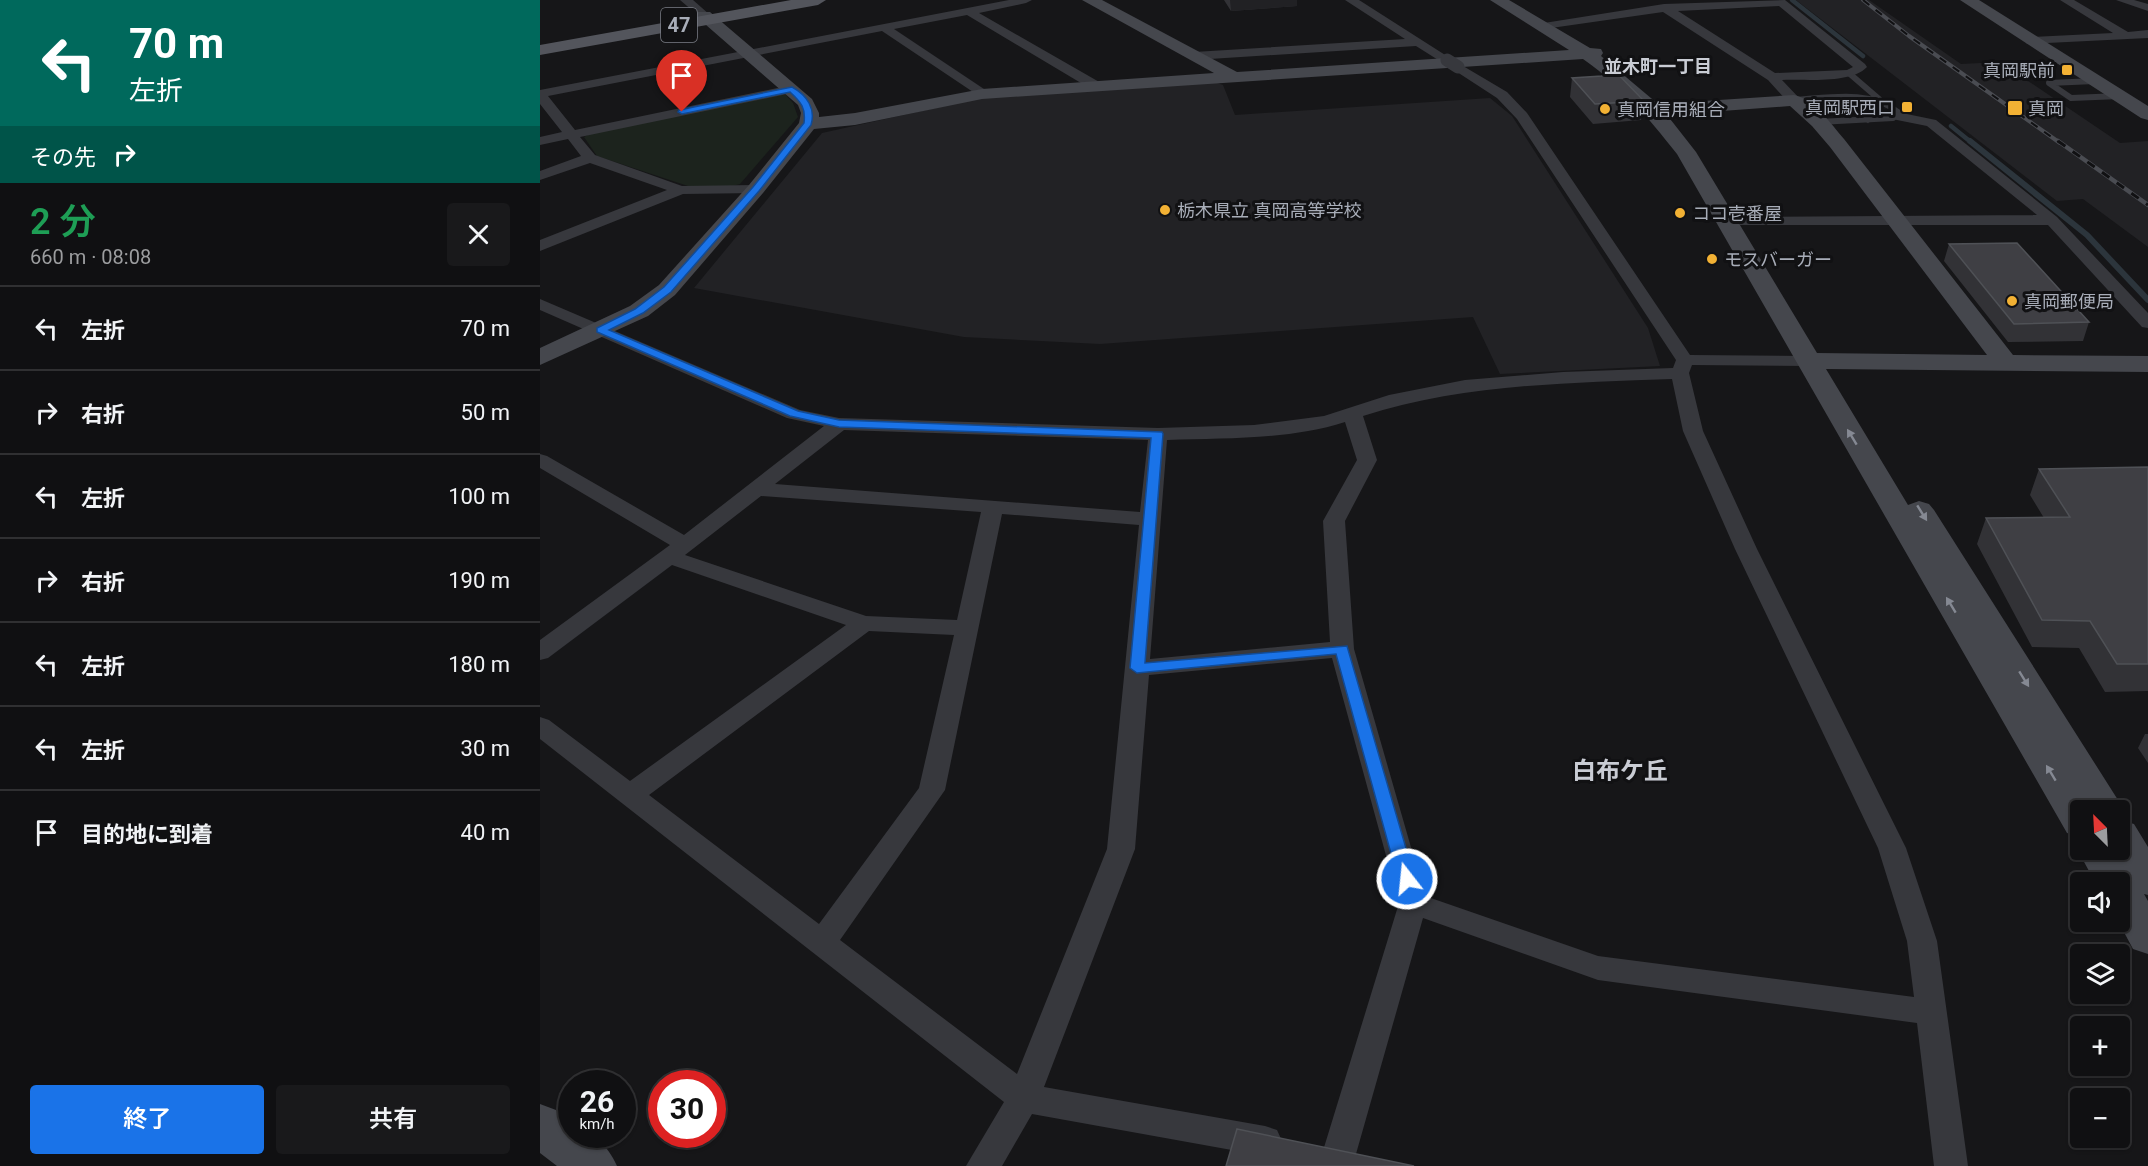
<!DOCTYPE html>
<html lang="ja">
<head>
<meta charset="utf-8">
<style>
  :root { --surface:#101012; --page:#19191b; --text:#f1f3f6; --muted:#9c9d9f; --line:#303032; --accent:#1a73e8 }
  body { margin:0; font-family:Roboto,"Noto Sans JP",sans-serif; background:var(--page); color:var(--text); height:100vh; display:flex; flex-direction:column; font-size:22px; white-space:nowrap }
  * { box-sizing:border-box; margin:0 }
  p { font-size:20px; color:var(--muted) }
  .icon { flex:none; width:33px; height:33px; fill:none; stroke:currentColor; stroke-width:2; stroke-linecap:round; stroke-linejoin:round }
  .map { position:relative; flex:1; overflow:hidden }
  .sheet { display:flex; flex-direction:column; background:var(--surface); width:540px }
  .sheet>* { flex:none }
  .top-card { background:#00695c; color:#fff; overflow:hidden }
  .needle { width:39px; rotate:336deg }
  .fabs { position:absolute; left:1530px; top:800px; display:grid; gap:12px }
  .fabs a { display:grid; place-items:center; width:60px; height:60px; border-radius:6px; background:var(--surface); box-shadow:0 2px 4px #0004,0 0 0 2px var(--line); font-size:30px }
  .speed { position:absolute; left:18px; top:1070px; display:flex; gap:12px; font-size:30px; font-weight:700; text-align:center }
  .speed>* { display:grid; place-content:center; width:78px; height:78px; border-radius:50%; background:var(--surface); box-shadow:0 2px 4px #0004,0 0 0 2px var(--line); line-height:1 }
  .speed small { font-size:15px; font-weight:400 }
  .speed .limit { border:9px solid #d22; background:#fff; color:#111 }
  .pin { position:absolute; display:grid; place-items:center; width:51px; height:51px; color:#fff; margin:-62px -26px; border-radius:50% 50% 50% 0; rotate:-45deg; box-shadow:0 0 6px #0007 }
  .pin .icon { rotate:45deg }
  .me { position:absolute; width:66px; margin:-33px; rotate:344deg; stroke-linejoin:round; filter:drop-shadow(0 0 4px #0008) }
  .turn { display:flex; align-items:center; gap:21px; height:126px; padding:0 30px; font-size:27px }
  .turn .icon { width:78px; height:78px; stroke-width:2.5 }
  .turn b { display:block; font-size:42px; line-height:51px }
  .then { display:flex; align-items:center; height:57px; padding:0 30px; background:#0003; gap:12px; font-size:22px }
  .round { display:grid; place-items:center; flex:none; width:63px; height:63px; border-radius:6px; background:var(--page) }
  .overview { display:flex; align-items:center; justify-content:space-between; height:102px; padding:0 30px }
  h1 { font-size:36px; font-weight:600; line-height:45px; color:#1e9e55 }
  .action { display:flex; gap:12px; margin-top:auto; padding:12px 30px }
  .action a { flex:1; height:69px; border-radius:6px; background:var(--accent); color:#fff; font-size:24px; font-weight:600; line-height:69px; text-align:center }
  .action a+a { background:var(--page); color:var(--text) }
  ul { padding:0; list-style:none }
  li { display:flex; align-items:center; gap:18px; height:84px; padding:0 30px; border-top:2px solid var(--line) }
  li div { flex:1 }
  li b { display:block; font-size:22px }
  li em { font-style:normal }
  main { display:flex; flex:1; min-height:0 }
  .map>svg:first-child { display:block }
  .built { fill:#222225 }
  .green { fill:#1c231d }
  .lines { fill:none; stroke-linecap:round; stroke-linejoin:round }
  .stream-far1 { stroke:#2c353c; stroke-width:4.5 }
  .stream { stroke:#2c353c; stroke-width:6 }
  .lane { stroke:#37383d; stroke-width:6 }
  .street { fill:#37383d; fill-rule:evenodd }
  .secondary { fill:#45474d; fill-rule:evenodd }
  .primary { fill:#53555c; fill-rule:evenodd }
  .rail-far1-casing { stroke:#4a4c52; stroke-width:4 }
  .rail-casing { stroke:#4a4c52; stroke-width:4.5 }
  .rail-far1 { stroke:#111113; stroke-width:2; stroke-dasharray:8; stroke-linecap:butt }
  .rail { stroke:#111113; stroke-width:3; stroke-dasharray:9; stroke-linecap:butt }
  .street-bridge { stroke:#37383d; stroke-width:13 }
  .wall { fill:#323236 }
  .shaded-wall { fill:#212124 }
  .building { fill:#3f3f44; stroke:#4f5156; stroke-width:1.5 }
  .oneway { fill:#858993 }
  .route { fill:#1a73e8; stroke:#114b97; stroke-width:1.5 }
  .poi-dot { fill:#f2b134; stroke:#111113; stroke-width:2 }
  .labels { text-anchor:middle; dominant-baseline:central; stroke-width:6; stroke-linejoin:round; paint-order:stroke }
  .far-neighbourhood-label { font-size:18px; font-weight:bold; fill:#c9ccd4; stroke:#111113 }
  .far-poi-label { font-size:18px; fill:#a8adb8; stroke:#111113; text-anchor:start }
  .shield { fill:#111113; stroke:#7b7e86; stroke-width:1.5 }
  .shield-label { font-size:20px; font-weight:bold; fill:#a8adb8 }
  .quarter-label { font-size:24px; font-weight:bold; fill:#c9ccd4; stroke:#111113 }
</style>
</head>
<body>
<main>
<section class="sheet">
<div class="top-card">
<div class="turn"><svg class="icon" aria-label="left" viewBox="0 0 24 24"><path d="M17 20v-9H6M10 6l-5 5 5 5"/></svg><div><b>70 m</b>左折</div></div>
<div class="then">その先<svg class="icon" aria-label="right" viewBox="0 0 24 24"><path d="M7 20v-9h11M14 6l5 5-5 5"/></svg></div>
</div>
<div class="overview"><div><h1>2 分</h1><p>660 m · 08:08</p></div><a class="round"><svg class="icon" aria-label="close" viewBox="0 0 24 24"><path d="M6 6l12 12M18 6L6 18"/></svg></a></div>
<ul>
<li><svg class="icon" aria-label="left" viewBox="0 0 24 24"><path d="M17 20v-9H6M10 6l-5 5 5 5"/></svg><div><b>左折</b></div><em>70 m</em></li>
<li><svg class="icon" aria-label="right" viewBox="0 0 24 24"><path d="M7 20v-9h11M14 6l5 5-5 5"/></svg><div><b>右折</b></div><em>50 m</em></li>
<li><svg class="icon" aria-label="left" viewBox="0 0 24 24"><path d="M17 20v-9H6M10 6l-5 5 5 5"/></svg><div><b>左折</b></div><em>100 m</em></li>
<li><svg class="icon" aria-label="right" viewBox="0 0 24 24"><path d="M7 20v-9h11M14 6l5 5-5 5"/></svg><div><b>右折</b></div><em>190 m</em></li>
<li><svg class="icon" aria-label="left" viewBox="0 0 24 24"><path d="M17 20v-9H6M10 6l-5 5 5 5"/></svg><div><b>左折</b></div><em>180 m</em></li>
<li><svg class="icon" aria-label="left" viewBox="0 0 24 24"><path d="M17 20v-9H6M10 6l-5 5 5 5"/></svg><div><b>左折</b></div><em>30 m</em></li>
<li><svg class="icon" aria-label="arrive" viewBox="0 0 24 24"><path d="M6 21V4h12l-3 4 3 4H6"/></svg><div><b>目的地に到着</b></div><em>40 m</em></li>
</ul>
<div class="action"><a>終了</a><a>共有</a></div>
</section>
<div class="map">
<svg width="1608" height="1166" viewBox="0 0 1608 1166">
  <rect width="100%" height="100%" fill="#161618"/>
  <path class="built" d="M1256 0H1329L1421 64 1460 62 1580 143 1608 141V247L1543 199 1517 201Z
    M675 82 683 85 695 115 950 98 972 116 1108 328 1120 366 960 374 933 317 560 344 424 337 154 288 282 133 445 97Z"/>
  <path class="green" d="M236 94 246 95 253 103 258 117 200 184 189 187 148 186 57 156 44 137 56 131Z"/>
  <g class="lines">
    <path class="stream-far1" d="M1252 0 1323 56
      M1411 126 1432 143"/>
    <path class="stream" d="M1430 141 1547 235 1608 300"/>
    <path class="lane" d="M1310 74 1339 99
      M1555 81 1509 83 1531 98 1580 96
      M1304 98 1328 120
      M1254 100C1288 98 1329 89 1358 112L1353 118 1279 122"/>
    <path class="street" d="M140 0H153L170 15 168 17H160Z
      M469 0H492L486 3 439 13 561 83 562 86 561 89H551L427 15 354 29 447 91 448 94 447 97 442 98 342 31 8 96 35 130 252 85 258 89 252 93 40 137 55 155 142 186 216 185 223 189 216 193 143 194 0 251V240L127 190 50 163 0 180V171L41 156 28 139 0 145V137L22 132 0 104V90Z
      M805 0H819L913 60 907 64 903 63 876 46 654 60 648 56 654 52 865 39Z
      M1245 0 1325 64 1327 67C1311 84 1266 79 1242 80L1261 100 1254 104 1249 103 1228 80 1123 12 1004 29 998 26 1004 23 1124 4ZM1239 6 1313 67 1307 70 1235 73 1138 11Z
      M1520 0H1534L1588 32 1608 30V38L1487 44 1485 41 1491 37 1573 33Z
      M1576 0H1594L1608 4V11Z
      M918 63 967 92 987 113 1150 355 1267 356 1273 357 1276 361 1273 365 1267 366 1152 365 1149 373 1163 431 1217 549 1366 848 1397 941 1428 1166H1394L1377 1023 1058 980 883 918 816 1154 808 1166 787 1165 782 1154 859 903 792 658 609 675 595 849 504 1087 725 1126 737 1130 742 1141 737 1152 725 1156 492 1114 462 1166H426L464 1102 0 739V717L9 720 90 781 306 625 132 565 8 658 0 660V640L130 545 0 468V454L7 456 144 535 284 426 247 418 0 310V299L260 410 299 418 618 428 714 425 784 416 849 395 925 380 1023 372 1133 368 1136 360 977 119 957 98 914 70 912 67 914 64ZM1132 379 1143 431 1195 549 1338 848 1367 941 1374 997 1058 956 885 896 814 649 805 521 837 460 823 416C922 384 1028 383 1132 379ZM805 422 817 460 783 521 790 642 610 659 627 440C686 438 749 440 805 422ZM304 430 608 440 600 512 235 484ZM221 496 441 512 417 620 326 616 145 555ZM462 514 599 525 567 849 477 1074 300 940 405 790ZM329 631 414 635 379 788 279 924 109 795Z
      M1357 112 1396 120 1517 217 1608 313V328L1602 327 1508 225H1200L1197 222 1205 217 1497 215 1387 126 1352 119 1350 116Z"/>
    <path class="secondary" d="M542 0H562L697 72 1029 50 950 0H969L1050 48 1061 49 1063 53 1061 56 1118 104 1254 95C1274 99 1291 124 1304 139L1473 355 1608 356V372L1286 369 1368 505 1379 501 1389 504 1394 510 1578 800 1584 810 1580 818V810H1540V837L1527 833 1137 154C1106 115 1085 89 1043 59L442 99 315 125 274 129 223 193 135 295 108 316 0 365V348L90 306 119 285 209 185 259 123 261 113 258 105 158 18 156 15 158 12H170L272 99 279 113V117L315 113 442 89 674 73ZM1250 106 1272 126 1290 147 1447 355 1277 353 1156 152 1127 115Z
      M1420 0H1439L1608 106V120L1601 118Z
      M1580 820 1594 824 1608 847V895L1604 894 1608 901V954L1593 949 1578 921 1580 882H1555L1537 849 1540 842V849H1580Z
      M0 1104 16 1110 32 1122V1134C55 1134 67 1144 77 1166H17L0 1153Z"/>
    <path class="primary" d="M251 0H286L278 5 0 55V45Z"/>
    <defs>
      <path id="rail-far1" d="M1323 0 1369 36 1520 143"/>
      <path id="rail" d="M1518 141 1608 205"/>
    </defs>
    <use href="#rail-far1" class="rail-far1-casing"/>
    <use href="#rail" class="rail-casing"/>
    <use href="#rail-far1" class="rail-far1"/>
    <use href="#rail" class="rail"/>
    <path class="street-bridge" d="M907 60 918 67"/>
  </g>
  <path class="wall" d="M684 0H757V6L691 11Z
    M1032 78 1104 101 1101 120 1053 124 1030 97Z
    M1409 244 1549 322 1543 341 1468 342 1404 261Z
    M1608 467V691L1565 692 1539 648 1492 647 1437 544 1446 518H1504L1490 495 1499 469Z
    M1605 734H1608V763L1598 748Z"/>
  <path class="shaded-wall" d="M690 0H757V6L691 11Z"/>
  <path class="building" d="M1071 67 1104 101 1055 104 1032 78 1062 76Z
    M1477 243 1549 322 1474 324 1409 244Z
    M1608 467V664H1577L1550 621 1502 620 1446 518 1530 517 1499 469Z
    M697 1129 874 1166H686Z"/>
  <defs><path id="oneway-solid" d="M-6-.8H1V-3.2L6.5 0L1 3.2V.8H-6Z" transform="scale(1.5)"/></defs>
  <g class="oneway">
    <use href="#oneway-solid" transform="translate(1312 437) rotate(-121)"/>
    <use href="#oneway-solid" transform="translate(1382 513) rotate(58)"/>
    <use href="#oneway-solid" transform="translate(1411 605) rotate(-121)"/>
    <use href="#oneway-solid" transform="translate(1484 679) rotate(58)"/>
    <use href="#oneway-solid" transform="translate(1511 773) rotate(-121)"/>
  </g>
  <path class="route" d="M252 87C267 95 276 109 271 125L219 191 131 292 103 313 69 330 258 411 299 420 622 432 623 434 605 663 807 646 875 879 873 884 867 886 860 884 858 879 796 654 597 673 590 668 611 438 299 427 250 416 57 332V328L95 309 124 287 213 187 264 123C266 108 261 102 250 92L142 114 138 112 139 110Z"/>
  <g class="poi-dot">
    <rect x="1521" y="64" width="12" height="12" rx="3"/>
    <rect x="1361" y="101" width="12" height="12" rx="3"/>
    <rect x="1467" y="100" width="16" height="16" rx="3"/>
    <circle cx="1065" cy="109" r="6"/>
    <circle cx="625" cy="210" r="6"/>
    <circle cx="1140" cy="213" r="6"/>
    <circle cx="1172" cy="259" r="6"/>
    <circle cx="1472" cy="301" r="6"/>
  </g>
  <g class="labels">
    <g class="far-neighbourhood-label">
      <text x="1118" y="66">並木町一丁目</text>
    </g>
    <g class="far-poi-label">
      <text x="1515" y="70" text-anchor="end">真岡駅前</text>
      <text x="1355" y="107" text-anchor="end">真岡駅西口</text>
      <text x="1488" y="108">真岡</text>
      <text x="1077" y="109">真岡信用組合</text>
      <text x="637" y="210">栃木県立 真岡高等学校</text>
      <text x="1152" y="213">ココ壱番屋</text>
      <text x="1184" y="259">モスバーガー</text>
      <text x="1484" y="301">真岡郵便局</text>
    </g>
    <rect class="shield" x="121" y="8" width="36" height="34" rx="4.5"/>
    <g class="shield-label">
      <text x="139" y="25">47</text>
    </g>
    <g class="quarter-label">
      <text x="1080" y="771">白布ケ丘</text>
    </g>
  </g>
</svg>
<div class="fabs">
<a><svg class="needle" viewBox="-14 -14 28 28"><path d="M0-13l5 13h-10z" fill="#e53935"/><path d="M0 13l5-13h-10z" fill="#9c9d9f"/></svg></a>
<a><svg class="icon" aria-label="sound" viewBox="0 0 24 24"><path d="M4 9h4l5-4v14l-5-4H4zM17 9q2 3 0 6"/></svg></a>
<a><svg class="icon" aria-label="layers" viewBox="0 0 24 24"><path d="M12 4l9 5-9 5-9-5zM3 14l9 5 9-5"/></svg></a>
<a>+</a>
<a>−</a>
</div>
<div class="speed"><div>26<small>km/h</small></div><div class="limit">30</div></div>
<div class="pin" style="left:142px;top:112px;background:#d93025"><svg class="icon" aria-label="arrive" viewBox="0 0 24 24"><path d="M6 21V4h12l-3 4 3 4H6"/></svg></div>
<svg class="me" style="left:867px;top:879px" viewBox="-20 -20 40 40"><circle r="17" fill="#1a73e8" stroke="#fff" stroke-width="3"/><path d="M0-11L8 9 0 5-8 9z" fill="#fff"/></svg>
</div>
</main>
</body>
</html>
